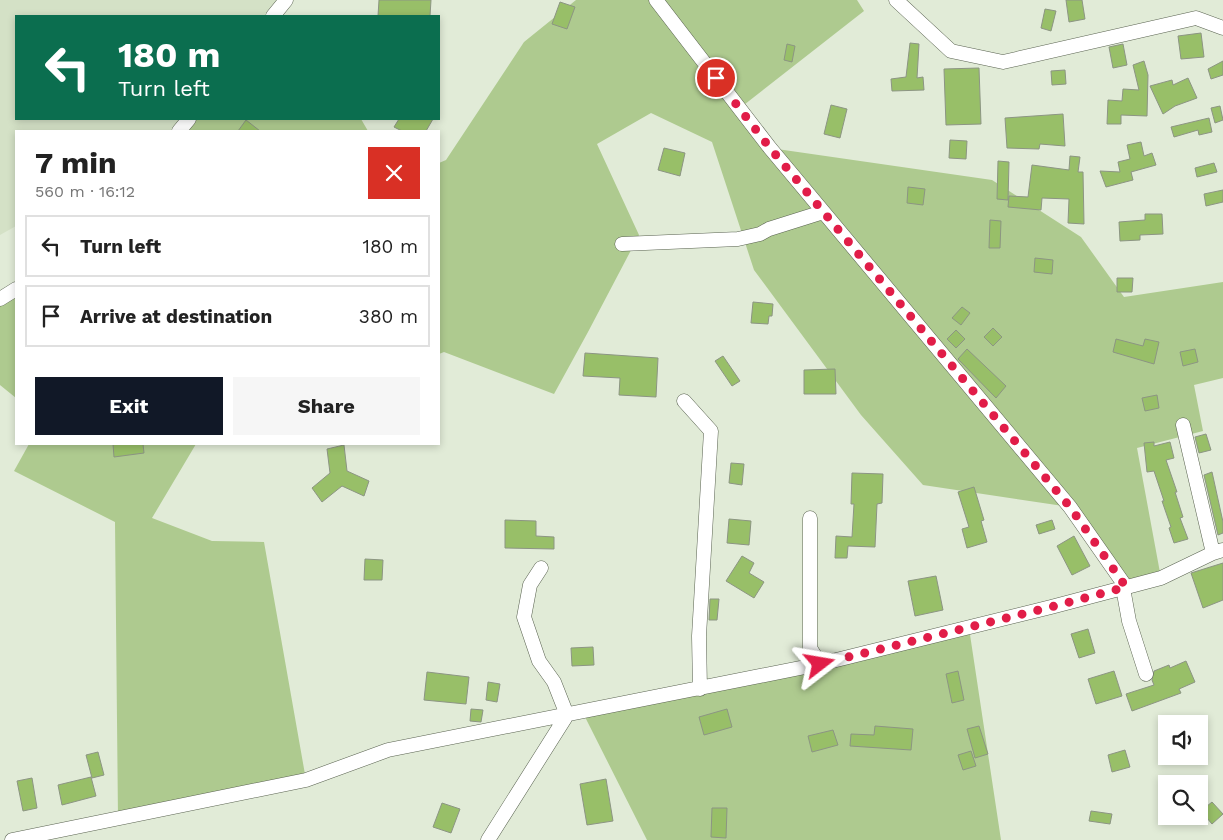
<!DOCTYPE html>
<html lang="en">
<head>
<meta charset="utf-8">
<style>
  :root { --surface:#fff; --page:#f6f6f6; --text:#222; --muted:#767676; --line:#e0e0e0; --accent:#111827 }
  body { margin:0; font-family:"Work Sans",sans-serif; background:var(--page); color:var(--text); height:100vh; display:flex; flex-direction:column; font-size:19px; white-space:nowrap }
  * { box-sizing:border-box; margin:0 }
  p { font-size:16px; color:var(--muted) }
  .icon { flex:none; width:28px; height:28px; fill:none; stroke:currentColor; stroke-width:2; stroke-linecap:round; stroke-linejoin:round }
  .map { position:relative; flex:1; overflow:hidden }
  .details { position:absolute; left:15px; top:130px; width:425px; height:315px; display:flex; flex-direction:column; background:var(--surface); border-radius:0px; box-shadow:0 2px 8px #0003 }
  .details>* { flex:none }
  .hud { position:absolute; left:15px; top:15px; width:425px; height:105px; border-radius:0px; box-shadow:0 2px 8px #0003; background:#0b6e4f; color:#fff; overflow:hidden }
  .controls { position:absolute; left:1158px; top:715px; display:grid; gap:10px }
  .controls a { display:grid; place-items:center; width:50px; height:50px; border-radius:0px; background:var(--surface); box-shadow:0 2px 8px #0003; font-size:25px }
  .pin { position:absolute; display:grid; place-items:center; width:42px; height:42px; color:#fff; margin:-21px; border:2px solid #fff; border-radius:50%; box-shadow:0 1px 5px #0007 }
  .me { position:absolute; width:55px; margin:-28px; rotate:76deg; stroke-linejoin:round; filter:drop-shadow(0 0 4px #0008) }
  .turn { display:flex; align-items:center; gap:18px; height:105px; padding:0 20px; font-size:22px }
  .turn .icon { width:65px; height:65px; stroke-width:2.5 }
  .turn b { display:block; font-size:35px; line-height:42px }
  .round { display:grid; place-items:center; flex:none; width:52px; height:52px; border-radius:0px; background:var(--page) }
  .head { display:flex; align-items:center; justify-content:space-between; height:85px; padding:0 20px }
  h1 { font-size:30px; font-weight:700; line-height:38px }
  .action { display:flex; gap:10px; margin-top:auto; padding:10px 20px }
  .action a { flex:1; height:58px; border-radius:0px; background:var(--accent); color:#fff; font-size:20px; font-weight:700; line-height:58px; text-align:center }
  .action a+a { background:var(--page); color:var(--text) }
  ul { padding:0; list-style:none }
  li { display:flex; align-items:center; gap:15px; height:62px; margin:0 10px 8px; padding:0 10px; border:2px solid var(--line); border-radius:0px }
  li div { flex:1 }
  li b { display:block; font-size:19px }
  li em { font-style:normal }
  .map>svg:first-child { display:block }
  .built { fill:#d4e1c6 }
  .green { fill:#aeca8f }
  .building { fill:#98bf68; stroke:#8c9583 }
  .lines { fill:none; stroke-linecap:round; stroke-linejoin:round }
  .minor-casing { stroke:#5a6351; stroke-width:15 }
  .minor { stroke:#fff; stroke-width:14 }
  .route { stroke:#e11d48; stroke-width:9; stroke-dasharray:0 16.2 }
</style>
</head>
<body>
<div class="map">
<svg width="1223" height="840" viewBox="0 0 1223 840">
  <rect width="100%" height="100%" fill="#e1ebd7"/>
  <path class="built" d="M0 0H277L269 16H16V119H183L171 131H16V226L0 235Z"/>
  <path class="green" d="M576 0H857L864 11 740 108 770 148 992 180 1081 237 1124 297 1223 282V378L1194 385 1203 431 1137 448 1161 578 1126 587 1070 507 923 485 861 415 754 270 712 142 651 113 597 144 639 235 588 332 554 394 444 352 439 354V163L446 160 524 42Z
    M189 119H361L368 131H179Z
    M16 289V398L0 385V299Z
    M29 444H196L152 518 212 541 264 542 306 780 118 818 115 522 14 471Z
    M969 628 1001 840H647L582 711Z"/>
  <path class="building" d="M379 0H431L430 16H378Z
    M1066 0H1082L1085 19 1069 22Z
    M560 2 575 7 567 29 552 24Z
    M1045 9 1056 11 1051 31 1041 28Z
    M1201 33 1204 57 1181 59 1178 36Z
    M910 43 919 44 917 78 923 77 924 90 892 91 891 79 906 77Z
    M787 44 795 46 792 62 784 60Z
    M1123 44 1127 65 1113 68 1109 47Z
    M1144 61 1148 75 1147 116 1121 115V124H1107L1108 100 1122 101 1123 89 1139 90 1133 65Z
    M1223 61V75L1211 79 1208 69Z
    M979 68 981 124 946 125 944 69Z
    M1065 70 1066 84 1052 85 1051 71Z
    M1188 78 1197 98 1175 106 1163 114 1150 86 1172 80 1173 85Z
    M831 105 847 109 840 138 824 134Z
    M1220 106 1223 120 1215 123 1211 108Z
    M1063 114 1065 146 1040 144 1039 149 1007 148 1005 118Z
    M1209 118 1212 132 1199 135 1198 130 1174 137 1171 127Z
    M399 119H433L426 131H402L394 127Z
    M246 120 260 131H238Z
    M950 140 967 141 966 159 949 158Z
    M1141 142 1144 156 1152 153 1156 165 1131 172 1133 180 1106 187 1100 171 1120 172 1118 162 1130 159 1127 145Z
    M664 148 685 153 680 176 658 170Z
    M1070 156 1080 157 1078 172H1083L1084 224 1068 223 1069 199 1042 198 1041 210 1008 207 1009 196 1028 197 1032 165 1069 170Z
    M998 161 1009 162 1008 200 997 199Z
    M1214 163 1217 172 1197 177 1195 168Z
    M908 187 925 189 923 205 907 203Z
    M1223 190V202L1206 206 1204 194Z
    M1145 214H1162L1163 234 1140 235V240L1120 241 1119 222 1145 220Z
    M990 220 1001 221 1000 248H989Z
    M1035 258 1053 260 1052 274 1034 272Z
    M1117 278H1133L1132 292H1117Z
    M753 302 773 304 772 316H769L768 324 751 323Z
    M962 307 970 313 961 325 952 318Z
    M993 328 1002 337 993 346 984 337Z
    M956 330 965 339 956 348 947 339Z
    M1116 339 1143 346 1145 339 1159 342 1154 364 1113 352Z
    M967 349 1006 386 996 398 958 359Z
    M1195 349 1198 362 1183 366 1180 352Z
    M585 353 658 358 656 397 619 395 620 378 583 376Z
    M723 356 740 381 732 386 715 361Z
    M835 369 836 394H804V370Z
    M1157 395 1159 408 1145 411 1142 398Z
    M1206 434 1211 450 1199 453 1195 437Z
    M1154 442V446L1170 442 1174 458 1166 460 1177 492H1175L1183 517 1180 518 1188 539 1174 543 1169 528 1171 527 1162 501H1164L1154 471 1147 472 1144 443Z
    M113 444H143L144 453 114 457Z
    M344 445 347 471 369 481 364 496 342 486 322 502 312 488 330 473 327 449Z
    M731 463 744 464 742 485 729 483Z
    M1212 472 1223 522V533L1218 535 1204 475Z
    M852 473 883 474 882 503 877 504 875 547 848 546 847 558H835L836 536 852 537 854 504H851Z
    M974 487 984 520 981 521 987 542 967 548 962 529 969 527 958 492Z
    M729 519 751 521 749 545 727 543Z
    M505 520 536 521V536L554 537V549L505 548Z
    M1052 520 1055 529 1039 534 1036 525Z
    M1074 536 1090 566 1072 575 1057 546Z
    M742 556 754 563 749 573 764 582 754 598 726 581Z
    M365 559 383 560 382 580H364Z
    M1223 563V600L1203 608 1191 573Z
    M936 576 943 610 915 616 908 581Z
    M710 599H719L717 620H709Z
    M1088 629 1095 653 1079 658 1071 634Z
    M593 647 594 665 572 666 571 648Z
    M1186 661 1195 682 1179 689 1181 693 1132 711 1126 694 1154 685 1152 680 1154 671 1169 665 1170 668Z
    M958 671 964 700 952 703 946 674Z
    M1114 671 1122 696 1096 704 1088 679Z
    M427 672 469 677 466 704 424 700Z
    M488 682 500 684 497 702 486 700Z
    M471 709 483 710 481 722 470 721Z
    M727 709 732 727 704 735 699 717Z
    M875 726 913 729 911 750 850 746 851 734 874 735Z
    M979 726 988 754 975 758 967 729Z
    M833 730 838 745 812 752 808 736Z
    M1125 750 1130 767 1112 772 1108 755Z
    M971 751 976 766 963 770 958 755Z
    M98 752 104 775 92 778 86 755Z
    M91 777 96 796 62 805 58 785Z
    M32 778 37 808 23 811 17 781Z
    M606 779 613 821 587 825 580 784Z
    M1212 802 1223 814 1212 824 1201 811Z
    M442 803 460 809 451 833 433 827Z
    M712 808H727L726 838 711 837Z
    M1091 811 1112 814 1110 824 1089 821Z"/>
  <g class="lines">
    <defs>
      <path id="minor" d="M656 0 770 148 1070 507 1126 587
        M896 0 951 51 1003 62 1196 18 1223 28
        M273 16 286 0
        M179 131 189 119
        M622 244 738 239 760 234 769 229 823 212
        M0 299 16 289
        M684 401 711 431 699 636 700 689
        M1183 425 1213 553
        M810 518V648L820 664
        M1123 588 1129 621 1146 674
        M12 840 306 780 388 750 820 664 1051 607 1161 578 1213 553 1223 550
        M488 840 567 715 554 682 539 661 524 617 530 585 541 568"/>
    </defs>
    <use href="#minor" class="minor-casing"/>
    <use href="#minor" class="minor"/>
  </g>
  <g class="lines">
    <path class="route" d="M716 78 770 148 1070 507 1126 587 1051 607 820 664"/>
  </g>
</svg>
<div class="controls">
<a><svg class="icon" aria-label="sound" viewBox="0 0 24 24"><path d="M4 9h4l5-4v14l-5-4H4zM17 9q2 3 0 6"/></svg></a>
<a><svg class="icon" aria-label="search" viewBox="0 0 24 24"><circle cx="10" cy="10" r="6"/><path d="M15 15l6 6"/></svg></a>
</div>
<div class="pin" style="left:716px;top:78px;background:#d93025"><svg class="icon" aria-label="arrive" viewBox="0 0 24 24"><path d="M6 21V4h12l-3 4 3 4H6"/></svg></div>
<svg class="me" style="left:820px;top:664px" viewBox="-20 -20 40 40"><path d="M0-17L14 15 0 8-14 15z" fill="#e11d48" stroke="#fff" stroke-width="4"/></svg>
<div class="hud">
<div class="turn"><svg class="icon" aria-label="left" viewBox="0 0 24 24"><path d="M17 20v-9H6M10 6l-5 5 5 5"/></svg><div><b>180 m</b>Turn left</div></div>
</div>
<section class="details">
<div class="head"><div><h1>7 min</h1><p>560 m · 16:12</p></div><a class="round" style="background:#d93025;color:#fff"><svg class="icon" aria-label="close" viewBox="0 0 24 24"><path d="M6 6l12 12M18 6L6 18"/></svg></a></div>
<ul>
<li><svg class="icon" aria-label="left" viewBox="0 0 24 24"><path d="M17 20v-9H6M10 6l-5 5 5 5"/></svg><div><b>Turn left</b></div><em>180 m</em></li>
<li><svg class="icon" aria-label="arrive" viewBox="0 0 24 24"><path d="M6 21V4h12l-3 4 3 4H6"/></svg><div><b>Arrive at destination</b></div><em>380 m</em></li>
</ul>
<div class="action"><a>Exit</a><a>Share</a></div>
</section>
</div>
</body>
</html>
